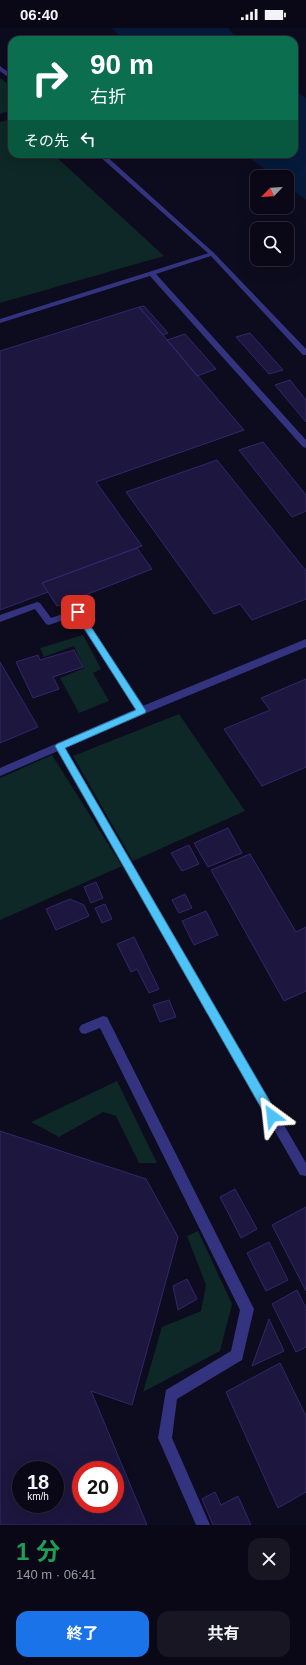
<!DOCTYPE html>
<html lang="ja">
<head>
<meta charset="utf-8">
<style>
  :root { --surface:#0a0816; --page:#181623; --text:#f1f3f6; --muted:#999aa1; --line:#2a2935; --accent:#1a73e8 }
  body { margin:0; font-family:Arial,"Noto Sans JP",sans-serif; background:var(--page); color:var(--text); height:100vh; display:flex; flex-direction:column; font-size:15px; white-space:nowrap }
  * { box-sizing:border-box; margin:0 }
  p { font-size:13px; color:var(--muted) }
  .icon { flex:none; width:22px; height:22px; fill:none; stroke:currentColor; stroke-width:2; stroke-linecap:round; stroke-linejoin:round }
  .map { position:relative; height:1497px; overflow:hidden }
  .side { display:flex; flex-direction:column; background:var(--surface); flex:1 }
  .side>* { flex:none }
  .banner { position:absolute; left:8px; top:8px; width:290px; height:122px; border-radius:12px; box-shadow:0 4px 16px #0002,0 0 0 1px var(--line); background:#0b6e4f; color:#fff; overflow:hidden }
  .needle { width:26px; rotate:245deg }
  .buttons { position:absolute; left:250px; top:142px; display:grid; gap:8px }
  .buttons a { display:grid; place-items:center; width:44px; height:44px; border-radius:8px; background:var(--surface); box-shadow:0 4px 16px #0002,0 0 0 1px var(--line); font-size:20px }
  .speed { position:absolute; left:12px; top:1433px; display:flex; gap:8px; font-size:20px; font-weight:700; text-align:center }
  .speed>* { display:grid; place-content:center; width:52px; height:52px; border-radius:50%; background:var(--surface); box-shadow:0 4px 16px #0002,0 0 0 1px var(--line); line-height:1 }
  .speed small { font-size:10px; font-weight:400 }
  .speed .limit { border:6px solid #d22; background:#fff; color:#111 }
  .pin { position:absolute; display:grid; place-items:center; width:34px; height:34px; color:#fff; margin:-17px; border-radius:8px; box-shadow:0 2px 6px #0006 }
  .me { position:absolute; width:44px; margin:-22px; rotate:330deg; stroke-linejoin:round; filter:drop-shadow(0 0 3px #0008) }
  .turn { display:flex; align-items:center; gap:14px; height:84px; padding:0 16px; font-size:18px }
  .turn .icon { width:52px; height:52px; stroke-width:2.5 }
  .turn b { display:block; font-size:28px; line-height:34px }
  .then { display:flex; align-items:center; height:38px; padding:0 16px; background:#0003; gap:8px; font-size:15px }
  .round { display:grid; place-items:center; flex:none; width:42px; height:42px; border-radius:12px; background:var(--page) }
  .overview { display:flex; align-items:center; justify-content:space-between; height:68px; padding:0 16px }
  h1 { font-size:24px; font-weight:700; line-height:30px; color:#1e9e55 }
  .button { display:flex; gap:8px; margin-top:auto; padding:8px 16px }
  .button a { flex:1; height:46px; border-radius:12px; background:var(--accent); color:#fff; font-size:16px; font-weight:700; line-height:46px; text-align:center }
  .button a+a { background:var(--page); color:var(--text) }
  .status { display:flex; justify-content:space-between; align-items:center; height:28px; padding:0 20px; background:var(--surface); direction:ltr }
  .status svg { height:11px; fill:currentColor }
  .map>svg:first-child { display:block }
  .green { fill:#0d2826 }
  .water { fill:#061b3b }
  .building { fill:#1d163f; stroke:#32276d; fill-rule:evenodd }
  .lines { fill:none; stroke-linecap:round; stroke-linejoin:round }
  .service { fill:#33337f; fill-rule:evenodd }
  .minor { fill:#33337f; fill-rule:evenodd }
  .tertiary { fill:#33337f; fill-rule:evenodd }
  .route { fill:#4fc3f7; stroke:#337fa1 }
</style>
</head>
<body>
<div class="status"><b>06:40</b><svg viewBox="0 0 49 12"><path d="M0 12V9h3v3zM5 12V6h3v6zM10 12V3h3v9zM15 12V0h3v12zM26 1h20v11H26zM47 4h2v5h-2z"/></svg></div>
<div class="map">
<svg width="306" height="1497" viewBox="0 0 306 1497">
  <rect width="100%" height="100%" fill="#0d0b1e"/>
  <path class="green" d="M0 50 12 59V82L0 86Z
    M12 91V126H53L164 228 0 275V94Z
    M83 607 101 641 93 645 109 673 79 685 60 650 84 640 74 618 44 629 40 620Z
    M179 686 245 783 133 833 73 728Z
    M52 727 122 838 0 892V750Z
    M117 1053 157 1135H139L116 1088 103 1084 59 1109 31 1094Z
    M198 1203 232 1276 220 1323 143 1364 162 1299 201 1283 206 1257 187 1208Z"/>
  <path class="water" d="M112 0H228L238 12H124Z
    M294 62 306 70V172L287 158V149H274L245 126H294Z"/>
  <path class="building" d="M144 278 168 305 163 307 139 279Z
    M139 279 244 402 96 454 142 518 42 555 48 564 0 582V323Z
    M250 305 283 342 269 346 236 309Z
    M185 306 216 341 197 348 167 312Z
    M290 352 306 372V394L275 357Z
    M263 414 306 467V483L292 489 239 422Z
    M217 432 306 543V571L252 592 240 576 214 586 126 464Z
    M137 520 152 541 57 578 42 555Z
    M74 622 83 639 53 649 59 661 33 670 16 634 38 627 40 632Z
    M0 634 38 699 0 715Z
    M306 651V739L262 758 224 701 270 682 261 670Z
    M228 800 242 825 208 839 194 815Z
    M189 817 199 836 182 843 171 825Z
    M250 826 296 904 306 899V963L284 973 211 842Z
    M96 854 103 870 91 875 84 859Z
    M185 866 192 880 179 885 172 872Z
    M70 871 84 877 89 888 56 902 46 881Z
    M105 876 112 891 102 895 95 880Z
    M206 883 218 907 194 917 182 893Z
    M134 909 159 961 149 965 137 941 131 944 117 916Z
    M169 972 176 989 160 994 153 977Z
    M0 1103 146 1151 178 1209 132 1377 91 1363 147 1497H0ZM21 1442H55V1476H21ZM81 1442H115V1476H81Z
    M235 1161 257 1201 241 1210 220 1169Z
    M306 1179V1263L272 1197Z
    M269 1214 288 1252 266 1263 247 1225Z
    M187 1251 197 1271 178 1282 173 1258Z
    M297 1262 306 1280V1319L296 1324 272 1276Z
    M269 1291 284 1323 252 1338Z
    M280 1335 306 1388V1464L278 1480 226 1364Z
    M215 1464 221 1477 238 1468 251 1497H213L202 1471Z"/>
  <g class="lines">
    <path class="service" d="M212 224 214 225V227L156 246 306 412V420L303 419 150 248 0 295V291Z
      M37 574 40 575 51 590 77 581 80 582 145 680 147 683 145 686H139L75 588 49 597 46 596 35 581 0 594V587Z
      M60 715 63 716 306 1135V1148L300 1147 57 722 55 719 57 716Z
      M103 988 107 989 254 1281 242 1332 177 1371 172 1410 210 1497H196L158 1410 166 1362 231 1323 240 1282 100 1000 85 1006 81 1005 79 1001 81 997Z"/>
    <path class="minor" d="M212 224 214 225 306 321V327H303L210 227V225Z
      M306 611V619L151 683 0 748V740L145 677Z"/>
    <path class="tertiary" d="M0 38 12 47V52L0 43Z
      M97 126H104L214 225V227H210Z"/>
  </g>
  <path class="route" d="M78 581 80 582 146 683 145 685 65 720 276 1084 278 1088 276 1092 272 1093 268 1092 55 718 57 716 136 682 75 586 73 584Z"/>
</svg>
<div class="buttons">
<a><svg class="needle" viewBox="-14 -14 28 28"><path d="M0-13l5 13h-10z" fill="#e53935"/><path d="M0 13l5-13h-10z" fill="#999aa1"/></svg></a>
<a><svg class="icon" aria-label="search" viewBox="0 0 24 24"><circle cx="10" cy="10" r="6"/><path d="M15 15l6 6"/></svg></a>
</div>
<div class="speed"><div>18<small>km/h</small></div><div class="limit">20</div></div>
<div class="pin" style="left:78px;top:584px;background:#d93025"><svg class="icon" aria-label="arrive" viewBox="0 0 24 24"><path d="M6 21V4h12l-3 4 3 4H6"/></svg></div>
<svg class="me" style="left:272px;top:1088px" viewBox="-20 -20 40 40"><path d="M0-17L14 15 0 8-14 15z" fill="#4fc3f7" stroke="#fff" stroke-width="4"/></svg>
<div class="banner">
<div class="turn"><svg class="icon" aria-label="right" viewBox="0 0 24 24"><path d="M7 20v-9h11M14 6l5 5-5 5"/></svg><div><b>90 m</b>右折</div></div>
<div class="then">その先<svg class="icon" aria-label="left" viewBox="0 0 24 24"><path d="M17 20v-9H6M10 6l-5 5 5 5"/></svg></div>
</div>
</div>
<section class="side">
<div class="overview"><div><h1>1 分</h1><p>140 m · 06:41</p></div><a class="round"><svg class="icon" aria-label="close" viewBox="0 0 24 24"><path d="M6 6l12 12M18 6L6 18"/></svg></a></div>
<div class="button"><a>終了</a><a>共有</a></div>
</section>
</body>
</html>
